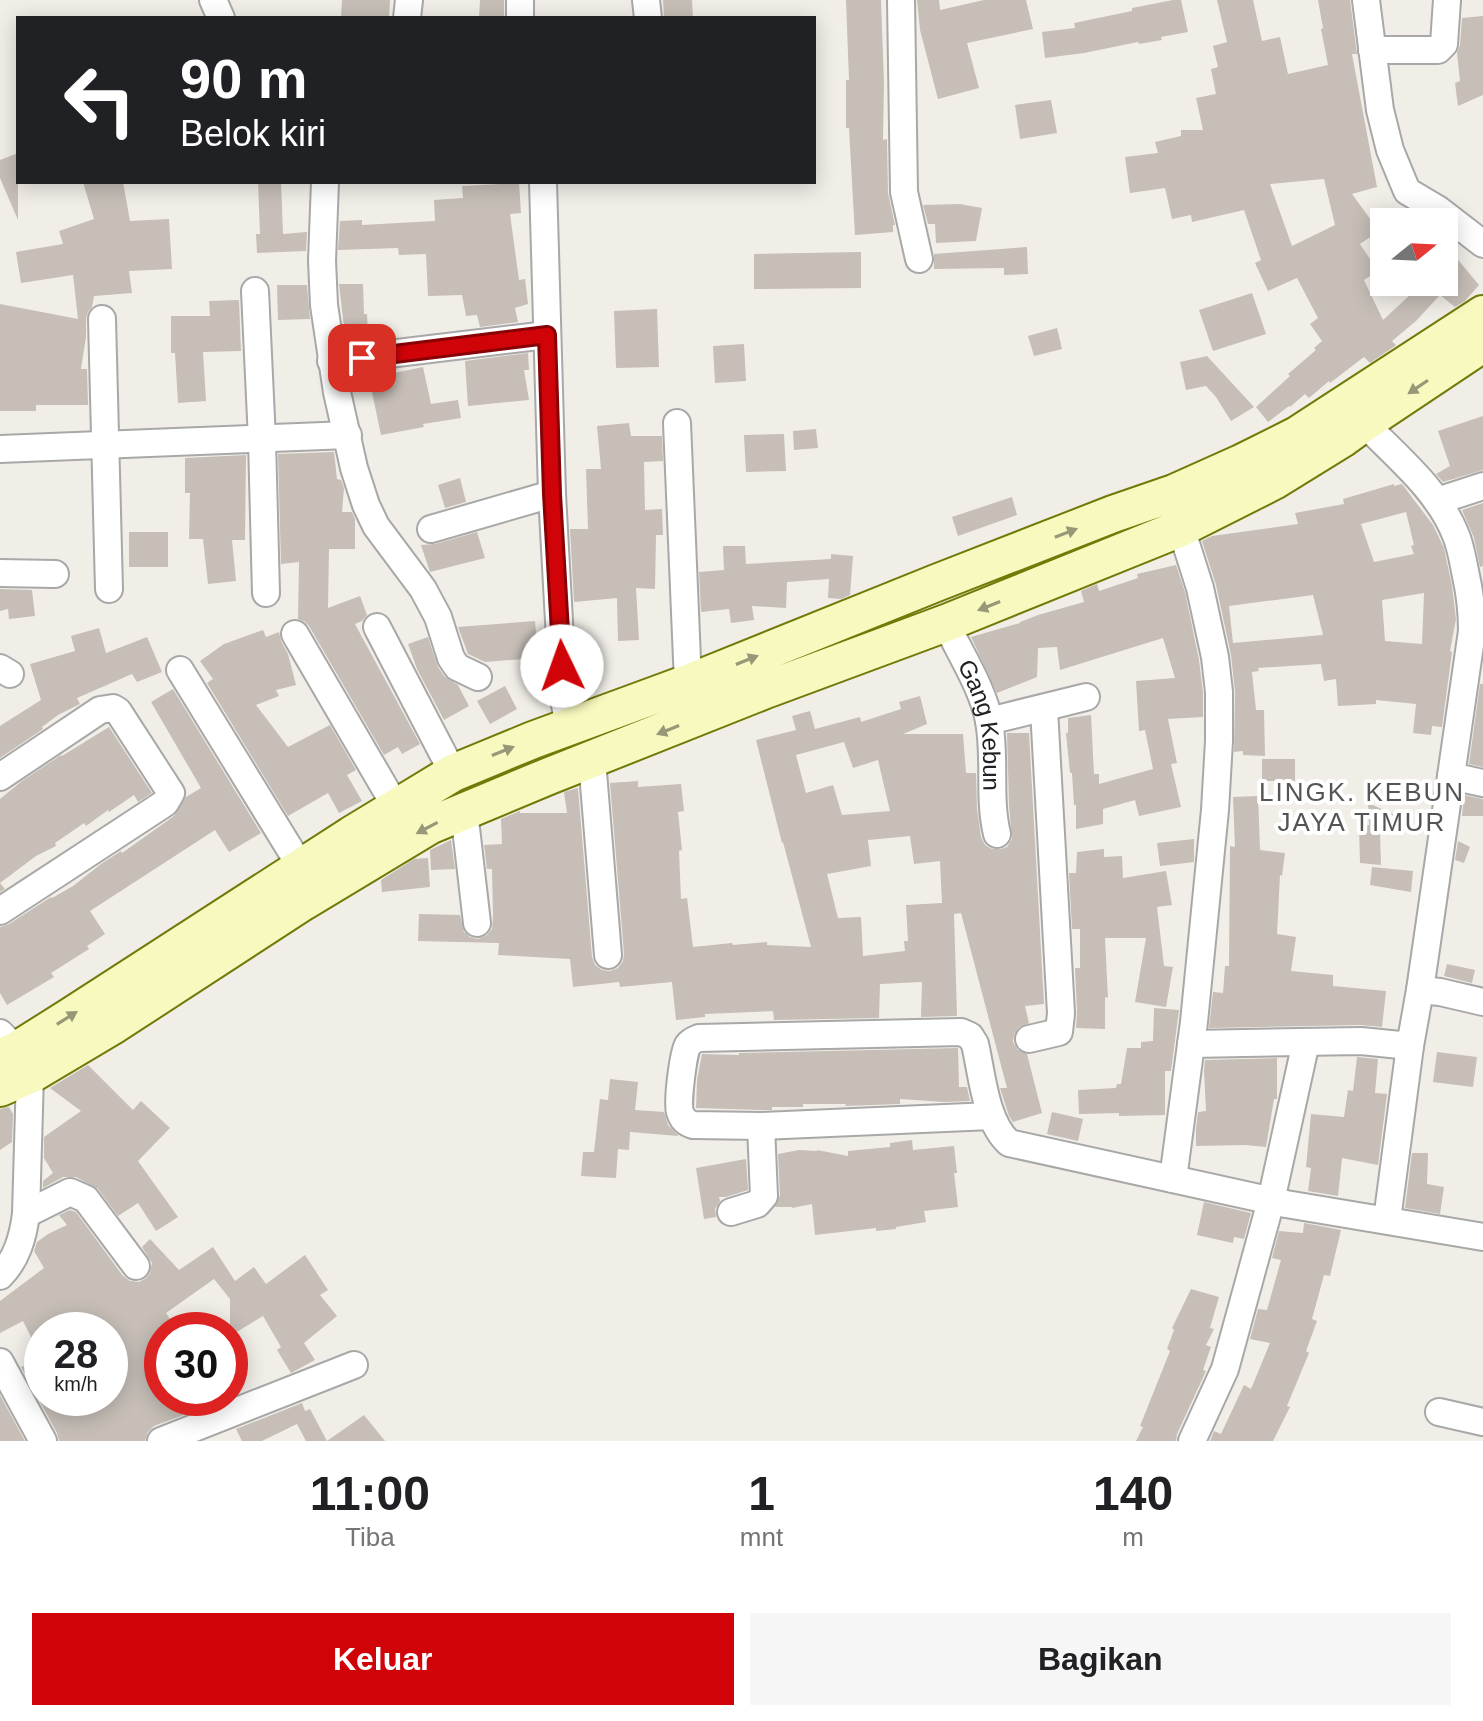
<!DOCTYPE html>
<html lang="id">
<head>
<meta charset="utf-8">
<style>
  :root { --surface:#fff; --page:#f6f6f6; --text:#202124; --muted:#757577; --accent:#d00308 }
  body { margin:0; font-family:Helvetica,sans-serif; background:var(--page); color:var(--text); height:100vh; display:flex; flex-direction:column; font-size:30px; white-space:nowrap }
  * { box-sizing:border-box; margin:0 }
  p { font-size:26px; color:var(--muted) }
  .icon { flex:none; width:44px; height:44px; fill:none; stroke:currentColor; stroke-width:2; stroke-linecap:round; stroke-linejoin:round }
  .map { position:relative; height:1441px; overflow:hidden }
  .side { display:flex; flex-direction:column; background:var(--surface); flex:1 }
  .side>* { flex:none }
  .top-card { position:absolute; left:16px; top:16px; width:800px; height:168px; border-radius:0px; box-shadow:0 4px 20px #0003; background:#202124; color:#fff; overflow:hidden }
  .needle { width:52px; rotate:72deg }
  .buttons { position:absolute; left:1370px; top:208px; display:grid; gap:16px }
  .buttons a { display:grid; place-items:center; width:88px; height:88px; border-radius:0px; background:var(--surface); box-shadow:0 4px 20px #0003; font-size:40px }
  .speed { position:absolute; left:24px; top:1312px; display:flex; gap:16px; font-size:40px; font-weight:700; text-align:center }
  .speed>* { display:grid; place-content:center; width:104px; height:104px; border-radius:50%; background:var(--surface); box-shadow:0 4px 20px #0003; line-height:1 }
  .speed small { font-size:20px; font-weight:400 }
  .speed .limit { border:12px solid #d22; background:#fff; color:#111 }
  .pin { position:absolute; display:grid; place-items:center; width:68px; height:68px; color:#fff; margin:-34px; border-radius:16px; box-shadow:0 4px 12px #0006 }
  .me { position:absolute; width:88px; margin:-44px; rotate:357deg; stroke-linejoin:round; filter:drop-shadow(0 0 6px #0008) }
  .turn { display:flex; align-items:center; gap:28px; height:168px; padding:0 32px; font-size:36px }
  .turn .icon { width:104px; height:104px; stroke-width:2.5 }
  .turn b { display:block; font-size:56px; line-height:68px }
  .eta { display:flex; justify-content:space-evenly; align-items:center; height:136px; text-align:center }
  .eta b { font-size:48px; font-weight:800; line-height:56px }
  .action { display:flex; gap:16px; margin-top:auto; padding:16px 32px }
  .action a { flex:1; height:92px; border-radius:0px; background:var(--accent); color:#fff; font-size:32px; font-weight:800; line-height:92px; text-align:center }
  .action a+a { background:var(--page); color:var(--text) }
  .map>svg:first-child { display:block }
  .building { fill:#c6beb7; fill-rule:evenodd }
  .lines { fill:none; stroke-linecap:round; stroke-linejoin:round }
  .street-casing { stroke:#a8a8a8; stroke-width:30 }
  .secondary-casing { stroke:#707a07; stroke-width:40 }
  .street { stroke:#fff; stroke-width:26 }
  .secondary { stroke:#f8f9be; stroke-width:36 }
  .oneway { fill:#979877 }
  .route-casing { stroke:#870205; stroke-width:20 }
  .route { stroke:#d00308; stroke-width:14 }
  .labels { text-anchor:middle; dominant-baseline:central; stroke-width:8; stroke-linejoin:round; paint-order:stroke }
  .street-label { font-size:24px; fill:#212121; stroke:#fff }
  .neighbourhood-label { font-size:26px; letter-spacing:2px; fill:#545454; stroke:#fff }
</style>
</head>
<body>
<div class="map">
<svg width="1483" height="1441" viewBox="0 0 1483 1441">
  <rect width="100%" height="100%" fill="#f1eee8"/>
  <path class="building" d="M342 0H390L389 18H341Z
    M480 0H504V18H479Z
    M663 0H692L693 18H664Z
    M846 0H881L884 82 883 140 887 139 888 193 895 225H893V232L855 235 849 128H846V80H849Z
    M917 0H939L940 10 984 0H1026L1033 29 967 43 979 88 938 99 920 30Z
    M1173 0H1181L1188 32 1161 37 1162 40 1139 44 1138 42 1084 53 1045 58 1042 32 1075 28 1074 23 1132 11V8Z
    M1217 0H1253L1262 41 1280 37 1288 74 1328 65 1321 29 1323 28 1318 0H1350L1357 54H1352L1377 187 1352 194 1379 231 1360 244 1378 271 1364 280 1383 320 1424 282H1444V243L1479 285 1465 301 1455 307 1440 295 1416 321 1392 341 1396 345 1395 346 1370 363 1364 357 1330 383 1329 381 1309 398 1305 394 1290 407 1289 406 1268 422 1256 407 1290 376 1288 374 1316 350 1314 348 1322 341 1310 324 1318 318 1297 278 1268 291 1255 263 1261 260 1244 210 1192 222 1191 215 1172 219 1165 188 1130 193 1125 157 1158 153 1155 142 1181 136V130H1203L1196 98 1216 94 1211 69 1218 67 1213 46 1227 42ZM1324 179 1335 225 1292 246 1270 184Z
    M1483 16V95L1458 106 1455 83 1460 81 1457 53 1460 45 1462 18Z
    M1051 100 1057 133 1020 139 1015 105Z
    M18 153V220L0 178V160Z
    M83 182H123L130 221 169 219 172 269 129 271 132 293 94 296 92 307 88 312 86 319V337L81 369H87L88 405H36V411H0V304L78 319 73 275 21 283 16 252 63 244 59 231 94 219Z
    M258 182H281L283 234 307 232 306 251 257 253 256 234H260Z
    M519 183 521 213 510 214 519 280 525 279 528 304 515 308 518 322 480 327 477 315 466 316 462 295 428 296 426 254 399 255 398 248 338 250 340 221 362 220V225L435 221 434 200 463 198 462 186Z
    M960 204 982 208 976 241 936 243 935 224H928L923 205Z
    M1027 247 1028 274 1004 275V268L934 269V254Z
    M861 252V288L754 289V254Z
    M339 284H363L364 314H367L368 334 345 336Z
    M277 285H307L310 319 278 320Z
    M1252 293 1266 334 1213 351 1199 310Z
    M239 300 241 351 203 352 206 401 178 403 175 353H171V316H210L209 301Z
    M657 309 659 367 616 368 614 311Z
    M1057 328 1062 349 1034 356 1028 336Z
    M744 344 746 381 715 383 713 346Z
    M528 353 529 370H524L529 400 468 406 465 361Z
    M1207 356 1254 407 1231 421 1216 397 1206 386 1186 390 1180 362Z
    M423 367 431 404 458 400 461 418 423 424 424 427 381 435 369 378Z
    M1483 416V470L1443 482 1436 474 1450 466 1438 431Z
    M629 423 631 436H662L663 461 644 462 645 510 662 509 663 535H656L655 589 636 588 639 640 618 641 617 598 574 602 570 529H588L586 469H601L597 426Z
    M816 429 818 448 794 450 793 431Z
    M784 434 786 471 746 472 744 435Z
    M334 452 337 479 341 480 344 488 342 512H352L355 519V549H329L328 608 360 596 367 615 362 621 355 624 420 744 402 754 398 747 384 755 309 626 304 621 298 619 299 562 281 564 278 454Z
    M246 455 245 540H232L236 581 208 584 203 539H189L190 493H185V458Z
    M460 478 466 502 445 508 438 485Z
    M1394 484V486L1402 484 1433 525 1444 548 1452 586 1456 619 1450 651 1452 652 1442 727 1432 726 1431 735 1413 733 1416 704 1376 700V704L1338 706 1336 679 1324 681 1321 664 1258 668 1259 671 1252 672 1256 710H1264L1265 756 1243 755V751L1234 752 1235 692 1231 655 1216 585 1202 541 1212 536 1298 524 1295 513 1344 504 1343 499ZM1406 512 1414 545 1411 546 1414 554 1374 562 1361 524ZM1424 593 1422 644 1385 641 1382 600ZM1313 595 1323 635 1233 643 1229 606Z
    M1012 497 1017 515 958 536 952 517Z
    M1483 503V566L1480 567 1474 538 1462 510Z
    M129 532H168V567H129Z
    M477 532 485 558 430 572 421 545 435 544Z
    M723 546H745L746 564 831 559V554L853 556 850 595 841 599 828 598 829 579 787 582 786 608 752 606 754 620 731 623 729 609 701 612 699 572 724 570Z
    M1176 565 1185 592 1199 660 1203 693V717L1168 719 1177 763 1171 764 1181 807 1139 816 1135 800 1103 809V824L1076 829V805H1074L1072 773H1070L1066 733H1068V718L1091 715 1094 774H1099V784L1153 769 1145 730 1139 731 1136 681 1175 678 1163 638 1060 670 1057 647 1038 648 1037 677 997 693 971 637 1020 623V622L1038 615 1084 602 1081 591 1097 584 1099 591 1138 578 1137 574Z
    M0 589 32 590 35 616 9 619 8 609 0 611Z
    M535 621 538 658 485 662 468 654 458 627Z
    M99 628 106 653 147 637 162 672 137 682 132 674 77 698 80 704 58 715 42 727 43 729 0 758V726L41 700 30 664 75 651 71 636Z
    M263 630 266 637 279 632 281 641 288 654 296 685 276 690 279 696 256 705 288 747 330 725 356 770 347 775 362 801 339 813 328 793 288 816 207 683 213 679 200 661 224 644Z
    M428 637 438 667 444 676 458 685 469 706 444 720 417 669 408 644Z
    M1480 684H1483V767L1469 764Z
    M505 686 517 709 490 724 477 701Z
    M173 689 261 833 229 852 215 830 90 911 105 934 87 946 89 949 51 973 54 977 7 1005 0 993V927L9 924 51 897 52 898 73 886 101 864 121 851 122 853 174 816 186 797 201 788 151 702Z
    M920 696 927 724 903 734H963L966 773H976L977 808 981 837 985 845 992 849H1001L1007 847 1012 839 1009 805 1007 733H1029L1044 1004 1025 1006 1029 1023 1018 1028 1014 1035 1013 1042 1018 1050 1027 1054 1042 1113 1013 1122 1009 1116 1000 1088H1007L961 913 954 914 957 1016 921 1017 922 982 880 984 879 1018 774 1020 773 1011 705 1014V1017L676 1020 672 982 620 987 619 982 573 987 570 959 498 955 499 943 418 941 419 914 460 915 464 932 470 937 478 939 487 935 492 929 493 916 492 869H487L484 845 502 844 501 819 520 811V813H567L564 792 578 788 592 957 595 965 602 970 610 971 618 968 623 961 624 954 610 783 638 781V787L681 784 684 811 678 812 682 850 679 851 681 899 687 898 693 947 732 943 733 945 767 942V945L811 947 783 842 782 843 756 740 796 730 792 716 810 711 815 729 860 717 861 722 901 709 899 702ZM844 742 853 768 878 760 890 811 842 815 833 785 806 793 796 755ZM910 836 914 864 940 861 942 903 906 905 908 941H904L905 951 863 956 861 917 838 918 827 874 871 866 868 840Z
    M109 727 152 793 138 802 134 795 109 812 108 810 86 826 84 823 55 843 56 846 36 856 0 883 5 889 0 892V799L22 781 61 755 62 756Z
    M1262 759H1295V781H1262Z
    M1464 795 1483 799V816H1462Z
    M1258 796 1260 850 1285 853 1282 876 1280 875 1277 934 1296 937 1291 971 1333 975V986L1386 991 1382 1027 1361 1025 1209 1028 1213 992 1223 993 1225 966H1229L1230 846 1235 847 1233 797Z
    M1368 803 1400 817V832H1380L1381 865 1360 863 1359 826 1369 825Z
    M1194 839V862L1160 866 1157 843Z
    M451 840 455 869 431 870 430 850Z
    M1458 841 1470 847 1464 863 1455 860Z
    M1104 849V857L1122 856 1123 878 1166 871 1172 905 1157 907 1164 966 1173 967 1166 1007 1135 1002 1146 938H1105L1108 998 1105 997V1029L1076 1028 1077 1012 1075 968H1080V929H1072L1069 873H1076L1077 852Z
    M428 858 430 887 382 892 381 880 414 859Z
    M1372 867 1413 871 1411 892 1370 885Z
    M1447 964 1475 970 1472 983 1444 976Z
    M1154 1008 1179 1010 1171 1071H1165V1115L1119 1116V1113L1079 1114 1078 1090 1116 1088 1117 1084H1121L1127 1048H1141V1042L1153 1041Z
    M958 1048 959 1087H967L970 1101 944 1102 900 1099V1104L845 1106 846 1104H803V1107H772V1110H761L696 1108 697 1080 702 1054 739 1055V1053Z
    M1437 1052 1477 1057 1473 1087 1433 1082Z
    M1357 1057 1378 1059 1375 1093 1387 1094 1378 1165 1342 1158 1338 1196 1308 1191 1311 1168 1306 1167 1311 1114 1344 1117 1348 1090 1353 1091Z
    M1277 1058V1099H1274L1266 1147 1245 1145 1196 1146V1129L1198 1112 1206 1111 1204 1070 1205 1060Z
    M88 1065 133 1110 141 1101 170 1128 138 1161 178 1217 156 1231 138 1203 118 1216 98 1189 76 1177H63L43 1188V1181L53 1173 44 1158V1137L81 1111 50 1088Z
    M610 1079 638 1082 635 1110 664 1112 668 1125 679 1136 630 1132 629 1150 618 1149 616 1178 581 1176 583 1152H594L600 1099 608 1100Z
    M9 1107 13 1114 12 1142 0 1150V1109Z
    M1052 1112 1083 1119 1078 1141 1047 1134Z
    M912 1140 913 1150 954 1146 957 1173H954L958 1207 924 1211 926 1222 896 1227V1229L876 1231V1228L815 1235 812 1204 792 1208V1207H775L780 1195 778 1154 799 1150 817 1151V1150L848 1156V1151L890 1147V1143Z
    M1412 1153H1428L1427 1184 1444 1187 1440 1214 1405 1208Z
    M746 1159 748 1190 726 1197H719L720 1201 715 1209 716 1217 704 1219 696 1168Z
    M1204 1202 1251 1213 1244 1239 1234 1237 1233 1243 1197 1235Z
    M70 1210 76 1212 123 1276 130 1281 139 1282 146 1278 150 1273 152 1263 142 1247 150 1239 179 1270 213 1247 235 1281 254 1267 266 1284 305 1255 328 1290 320 1295 337 1316 304 1343 315 1360 291 1373 277 1350 281 1347 263 1316 230 1336V1299L214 1279 166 1313 177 1330H162V1398H183L189 1413 154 1426 148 1432 145 1441H59L57 1433 21 1367 42 1359V1398H110V1330H42V1359L23 1321 0 1333V1301L44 1268 34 1251 37 1242 48 1234 67 1225 59 1215Z
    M1304 1223 1341 1230 1330 1276 1324 1275 1312 1319 1317 1321 1306 1351 1309 1353 1287 1406 1290 1407 1273 1441H1210L1214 1431 1221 1434 1244 1385 1251 1389 1270 1343 1250 1339 1258 1309 1267 1310 1281 1260 1272 1258 1279 1231 1303 1233Z
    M1191 1289 1219 1297 1210 1328 1214 1329 1206 1345 1211 1347 1203 1370 1206 1371 1177 1434 1176 1441H1136L1143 1427 1140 1426 1170 1351 1167 1349 1174 1330 1172 1328Z
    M0 1395 25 1441H0Z
    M302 1403 305 1411 310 1409 327 1441H306L297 1424 262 1441H242L236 1429Z
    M364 1415 385 1441H327Z"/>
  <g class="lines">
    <defs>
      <g id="street">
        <path d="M213 0 221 18"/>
        <path d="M646 0 648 18"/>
        <path d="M901 0 904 192 919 259"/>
        <path d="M1366 0 1380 110 1390 150 1407 191 1439 210 1483 244"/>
        <path d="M407 18 409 0"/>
        <path d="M520 18V0"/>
        <path d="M1372 50H1438L1444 44 1447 0"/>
        <path d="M325 182 322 261 324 305 337 392 354 468 366 505 376 526 423 589 438 617 451 658 457 667 478 677"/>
        <path d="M543 182 552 494 563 694 569 727"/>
        <path d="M255 291 262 440 266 593"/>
        <path d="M102 319 109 589"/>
        <path d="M331 361 547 335"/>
        <path d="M677 423 688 683"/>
        <path d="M1364 423C1396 456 1437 489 1455 533 1461 546 1463 562 1466 576 1470 594 1472 612 1472 631L1483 632"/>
        <path d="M0 449 348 435"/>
        <path d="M1437 501 1483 486"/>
        <path d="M431 529 552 494"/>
        <path d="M0 573 55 574"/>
        <path id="s1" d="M946 623C960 654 983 688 989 721 996 759 988 797 997 834"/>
        <path d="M377 627 453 773"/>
        <path d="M1472 631 1451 776 1483 783"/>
        <path d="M295 634 396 807"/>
        <path d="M0 668 10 674"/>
        <path d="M180 670 301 867"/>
        <path d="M989 721 1086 697"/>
        <path d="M592 760 608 955"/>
        <path d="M0 777 100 710 113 708 118 711 171 793 165 803 0 911"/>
        <path d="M464 811 477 923"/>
        <path d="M1420 990 1451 776"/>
        <path d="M0 1033 17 1050"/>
        <path d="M1029 1039 1059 1032 1061 1013 1044 709"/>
        <path d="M1191 1044 1361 1041 1410 1046 1420 990 1440 992 1483 1002"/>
        <path d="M991 1116 761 1126 693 1125C686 1123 682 1119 680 1112 677 1103 683 1053 688 1045 691 1041 694 1040 699 1038L961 1032 970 1036 975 1044C982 1074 985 1121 1009 1143L1286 1204 1483 1237"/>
        <path d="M1173 1179 1194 1022 1215 810 1219 741V692L1215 657 1200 588 1181 528"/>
        <path d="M731 1212 757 1204 764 1196 761 1126"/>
        <path d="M26 1214 70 1192 86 1199 136 1266"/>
        <path d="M1387 1220 1410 1046"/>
        <path d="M0 1276C17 1259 23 1237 26 1214L30 1075"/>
        <path d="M0 1362 43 1441"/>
        <path d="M1439 1412 1483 1422"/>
        <path d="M161 1441 354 1365"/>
        <path d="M1192 1441 1225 1369 1271 1201 1306 1042"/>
      </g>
      <path id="secondary" d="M0 1058 17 1050 71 1016 351 835 453 773 533 740 688 683 936 583 1113 514 1174 493 1241 463 1297 435 1483 314
        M0 1088 30 1075 114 1025 303 902 429 826 549 776 768 689 946 623 1181 528 1274 481 1342 439 1364 423 1475 349"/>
    </defs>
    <use href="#street" class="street-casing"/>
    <use href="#secondary" class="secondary-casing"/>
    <use href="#street" class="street"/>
    <use href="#secondary" class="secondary"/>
  </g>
  <defs><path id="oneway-solid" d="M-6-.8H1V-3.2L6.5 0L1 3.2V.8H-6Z" transform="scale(2)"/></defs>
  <g class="oneway">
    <use href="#oneway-solid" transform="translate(1418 387) rotate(146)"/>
    <use href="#oneway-solid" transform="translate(1066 533) rotate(-21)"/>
    <use href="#oneway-solid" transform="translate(989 606) rotate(158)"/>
    <use href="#oneway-solid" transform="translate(747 660) rotate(-22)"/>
    <use href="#oneway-solid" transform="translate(668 730) rotate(158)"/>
    <use href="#oneway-solid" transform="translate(503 751) rotate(-22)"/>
    <use href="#oneway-solid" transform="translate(427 828) rotate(152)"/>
    <use href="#oneway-solid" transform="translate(67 1018) rotate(-32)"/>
  </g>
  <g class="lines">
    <defs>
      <path id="route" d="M362 358 547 335 552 494 562 666"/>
    </defs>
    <use href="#route" class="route-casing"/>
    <use href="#route" class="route"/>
  </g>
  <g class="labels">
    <g class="street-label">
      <text stroke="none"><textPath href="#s1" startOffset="110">Gang Kebun</textPath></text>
    </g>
    <g class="neighbourhood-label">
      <text x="1362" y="792">LINGK. KEBUN<tspan x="1362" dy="30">JAYA TIMUR</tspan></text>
    </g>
  </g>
</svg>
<div class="buttons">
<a><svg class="needle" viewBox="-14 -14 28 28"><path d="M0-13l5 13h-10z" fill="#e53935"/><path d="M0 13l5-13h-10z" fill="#757577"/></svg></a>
</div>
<div class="speed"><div>28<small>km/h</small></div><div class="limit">30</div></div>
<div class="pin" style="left:362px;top:358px;background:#d93025"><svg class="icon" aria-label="arrive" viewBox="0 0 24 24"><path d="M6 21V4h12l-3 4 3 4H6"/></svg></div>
<svg class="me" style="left:562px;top:666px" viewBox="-20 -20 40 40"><circle r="19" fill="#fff"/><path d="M0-13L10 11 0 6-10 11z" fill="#d00308"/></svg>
<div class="top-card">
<div class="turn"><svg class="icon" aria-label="left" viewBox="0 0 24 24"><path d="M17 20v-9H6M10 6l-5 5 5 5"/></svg><div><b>90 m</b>Belok kiri</div></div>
</div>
</div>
<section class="side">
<div class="eta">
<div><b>11:00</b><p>Tiba</p></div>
<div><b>1</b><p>mnt</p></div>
<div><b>140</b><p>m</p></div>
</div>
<div class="action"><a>Keluar</a><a>Bagikan</a></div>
</section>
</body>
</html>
